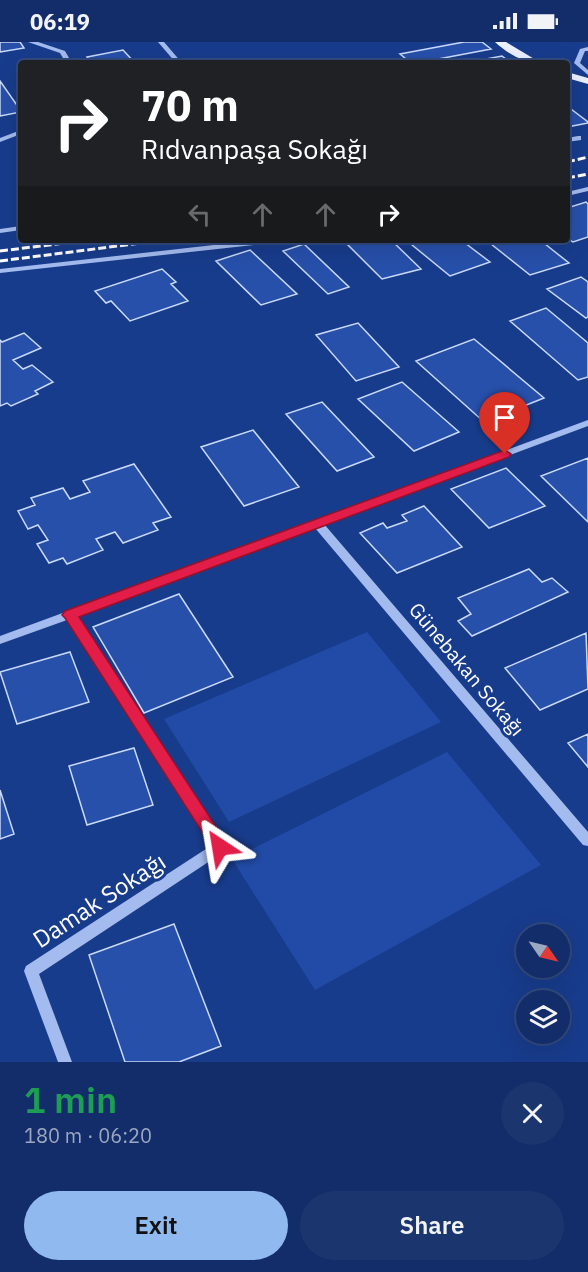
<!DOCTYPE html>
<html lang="en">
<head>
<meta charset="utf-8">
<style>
  :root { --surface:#122d69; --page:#1b356f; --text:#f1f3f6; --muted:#9ca8c0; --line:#31497d; --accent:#90b9f0 }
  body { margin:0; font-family:"IBM Plex Sans",sans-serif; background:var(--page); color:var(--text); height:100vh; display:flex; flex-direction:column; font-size:22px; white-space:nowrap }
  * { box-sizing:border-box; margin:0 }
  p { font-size:20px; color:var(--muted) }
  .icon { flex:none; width:33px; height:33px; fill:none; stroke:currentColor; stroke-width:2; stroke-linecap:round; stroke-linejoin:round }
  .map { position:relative; height:1020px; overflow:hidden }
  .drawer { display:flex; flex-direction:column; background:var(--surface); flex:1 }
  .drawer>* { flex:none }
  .top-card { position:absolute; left:18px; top:18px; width:552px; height:183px; border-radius:6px; box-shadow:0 6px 24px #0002,0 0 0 2px var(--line); background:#202124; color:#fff; overflow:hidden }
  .needle { width:39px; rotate:124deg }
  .controls { position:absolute; left:516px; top:882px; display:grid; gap:12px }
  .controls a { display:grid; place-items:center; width:54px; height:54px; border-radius:50%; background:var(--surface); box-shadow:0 6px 24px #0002,0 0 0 2px var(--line); font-size:30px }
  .pin { position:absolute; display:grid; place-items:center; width:51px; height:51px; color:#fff; margin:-62px -26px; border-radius:50% 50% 50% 0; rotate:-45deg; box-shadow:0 0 6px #0007 }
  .pin .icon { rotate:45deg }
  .me { position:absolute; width:66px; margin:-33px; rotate:327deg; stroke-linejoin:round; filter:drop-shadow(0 0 4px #0008) }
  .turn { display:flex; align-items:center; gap:21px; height:126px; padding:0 24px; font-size:27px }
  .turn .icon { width:78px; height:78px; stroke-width:2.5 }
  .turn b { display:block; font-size:42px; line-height:51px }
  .lanes { display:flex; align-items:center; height:57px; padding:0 24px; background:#0003; justify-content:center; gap:30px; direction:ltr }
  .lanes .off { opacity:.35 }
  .round { display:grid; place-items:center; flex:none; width:63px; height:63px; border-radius:32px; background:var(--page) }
  .overview { display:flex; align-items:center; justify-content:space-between; height:102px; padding:0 24px }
  h1 { font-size:36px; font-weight:600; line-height:45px; color:#1e9e55 }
  .button { display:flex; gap:12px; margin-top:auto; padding:12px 24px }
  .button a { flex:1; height:69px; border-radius:36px; background:var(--accent); color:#111; font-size:24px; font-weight:600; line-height:69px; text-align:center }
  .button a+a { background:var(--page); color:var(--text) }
  .status { display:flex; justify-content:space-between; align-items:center; height:42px; padding:0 30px; background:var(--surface); direction:ltr }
  .status svg { height:16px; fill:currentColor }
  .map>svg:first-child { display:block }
  .green { fill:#214ba6 }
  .building { fill:#2750ab; stroke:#c9d9fa; stroke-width:1.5 }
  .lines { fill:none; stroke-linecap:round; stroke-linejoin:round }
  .minor { fill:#a3bbee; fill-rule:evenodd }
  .major { fill:#eaf0ff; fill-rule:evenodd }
  .rail { stroke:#fff; stroke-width:3; stroke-dasharray:8 3; stroke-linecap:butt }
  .route { fill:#e11d48; stroke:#92132f; stroke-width:1.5 }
  .labels { text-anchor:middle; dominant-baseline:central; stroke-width:6; stroke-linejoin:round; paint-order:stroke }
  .street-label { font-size:20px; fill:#fff; stroke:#183c8c }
  .near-street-label { font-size:24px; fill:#fff; stroke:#183c8c }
</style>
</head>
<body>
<div class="status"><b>06:19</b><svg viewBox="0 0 49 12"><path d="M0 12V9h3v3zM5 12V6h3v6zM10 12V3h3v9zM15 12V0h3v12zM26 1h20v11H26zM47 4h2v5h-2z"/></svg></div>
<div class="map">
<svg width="588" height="1020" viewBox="0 0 588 1020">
  <rect width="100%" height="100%" fill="#183c8c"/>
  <path class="green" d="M367 590 441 680 229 780 164 677Z
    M447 710 541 823 315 948 232 817Z"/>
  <path class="building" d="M0 0H20L24 6 0 10Z
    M464 0H482L491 7 417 21H411L400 12Z
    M123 8 135 21H92L87 15Z
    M502 14 511 21H464Z
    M0 39 21 69V70L0 74Z
    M567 64 588 80V81L567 85Z
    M586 160 588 162V195L573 200 567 196V166Z
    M352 198H391L421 227 382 237 345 200Z
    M406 198H461L490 220 450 234Z
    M486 198H540L569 221 530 233Z
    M304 202 349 245 328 252 283 209Z
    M250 208 297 252 261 263 216 219Z
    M162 227 176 240 171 242 188 259 130 279 111 259 106 261 95 249Z
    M581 235 588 240V275L586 276 547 247Z
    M546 266 588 301V335L578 338 510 279Z
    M358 281 399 325 356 339 316 293Z
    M24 291 41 306 13 318 23 327 32 323 53 340 35 349 38 352 11 364 7 361 0 364V298L2 300Z
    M474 297 544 356 484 380 416 319Z
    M402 340 459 390 414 409 358 357Z
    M322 360 374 415 337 429 286 372Z
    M253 388 299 445 244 464 201 405Z
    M588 416V480L541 434Z
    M134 422 171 475 153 481 158 488 123 501 115 490 96 497 103 508 67 522 63 516 49 521 37 502 48 498 38 483 28 487 18 469 35 463 31 456 63 446 70 457 90 450 83 439Z
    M506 426 545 464 489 486 451 447Z
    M424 464 462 505 397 531 360 491 383 481 387 486 407 479 402 473Z
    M529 527 542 540 552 536 568 550 472 594 458 579 471 572 458 556Z
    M179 552 233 635 144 671 93 585Z
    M586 591 588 647 540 668 505 626Z
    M70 610 89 660 17 682 0 630Z
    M588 692V725L568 701Z
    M134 706 153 763 87 783 69 724Z
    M0 748 14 792 0 797Z
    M174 882 221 1004 179 1020H125L89 913Z"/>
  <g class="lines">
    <path class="minor" d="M28 0H38L65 9 72 21H66L60 11Z
      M158 0H164L182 21H176Z
      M588 5V9H585L580 21 588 28V33L574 21 580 7Z
      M21 88V92L0 100V96Z
      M578 94H581V98L567 100V96Z
      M588 145V149L567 154V150Z
      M21 184V188L0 191V187Z
      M259 198H285L281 200 0 231V227Z
      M588 378V384L324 482 588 790V804L583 803 315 486 76 574 226 805 225 809 39 932 72 1020H58L24 929 26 924 212 803 67 578 0 602V594Z"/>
    <path class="major" d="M495 0H506L541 21C524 21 508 12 495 0Z
      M567 30 588 36V42L567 36Z"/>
    <path class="rail" d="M567 120 588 115
      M567 136 588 132
      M0 209 90 198
      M0 219 165 198"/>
  </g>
  <path class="route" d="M505 408 511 412 509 415 79 575 226 800 229 805 226 810 220 812 215 810 65 576 62 573 65 569Z"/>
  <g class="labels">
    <g class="street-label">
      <text transform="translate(467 627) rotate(50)">Günebakan Sokağı</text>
    </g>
    <g class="near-street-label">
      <text transform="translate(99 858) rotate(-33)">Damak Sokağı</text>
    </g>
  </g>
</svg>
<div class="controls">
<a><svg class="needle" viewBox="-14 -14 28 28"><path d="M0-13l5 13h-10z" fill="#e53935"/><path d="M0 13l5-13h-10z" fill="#9ca8c0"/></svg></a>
<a><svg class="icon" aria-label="layers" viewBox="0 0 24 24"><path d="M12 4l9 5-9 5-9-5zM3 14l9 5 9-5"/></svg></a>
</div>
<div class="pin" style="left:505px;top:412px;background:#d93025"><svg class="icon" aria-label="arrive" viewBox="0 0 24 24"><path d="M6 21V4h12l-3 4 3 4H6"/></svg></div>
<svg class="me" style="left:220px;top:805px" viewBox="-20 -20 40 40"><path d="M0-17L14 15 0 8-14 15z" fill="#e11d48" stroke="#fff" stroke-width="4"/></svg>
<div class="top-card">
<div class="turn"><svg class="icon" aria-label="right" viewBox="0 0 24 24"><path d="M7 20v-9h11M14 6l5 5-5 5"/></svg><div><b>70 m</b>Rıdvanpaşa Sokağı</div></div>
<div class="lanes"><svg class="icon off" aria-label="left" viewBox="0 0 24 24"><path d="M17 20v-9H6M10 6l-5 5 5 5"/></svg><svg class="icon off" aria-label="ahead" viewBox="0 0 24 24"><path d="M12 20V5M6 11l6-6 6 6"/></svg><svg class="icon off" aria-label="ahead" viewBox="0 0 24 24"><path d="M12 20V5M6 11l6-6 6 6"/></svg><svg class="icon" aria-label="right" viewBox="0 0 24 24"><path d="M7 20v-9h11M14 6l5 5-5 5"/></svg></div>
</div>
</div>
<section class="drawer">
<div class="overview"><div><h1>1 min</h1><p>180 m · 06:20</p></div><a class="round"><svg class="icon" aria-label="close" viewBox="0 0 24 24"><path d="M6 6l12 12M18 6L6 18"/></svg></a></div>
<div class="button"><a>Exit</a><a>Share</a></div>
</section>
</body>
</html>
